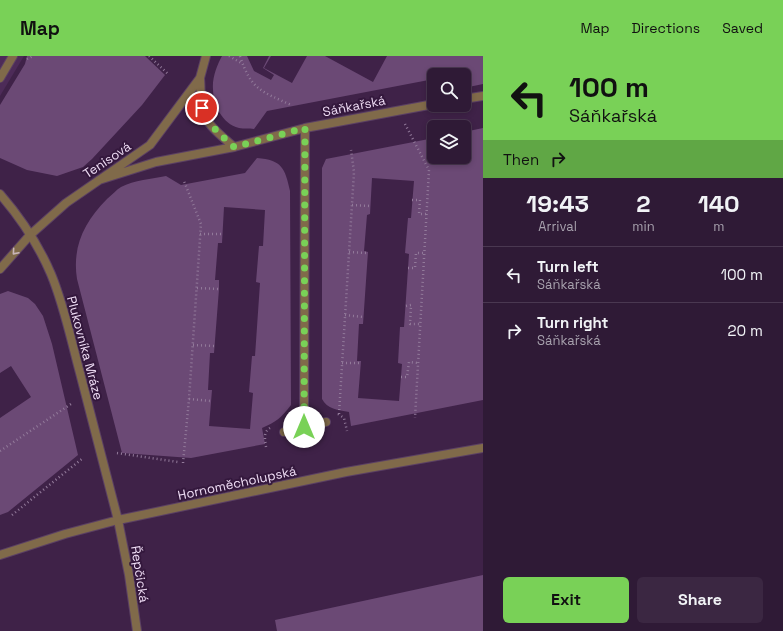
<!DOCTYPE html>
<html lang="en">
<head>
<meta charset="utf-8">
<style>
  :root { --surface:#2f1a36; --page:#3b2742; --text:#f1f3f6; --muted:#a7a1ad; --line:#4a3851; --accent:#79d157 }
  body { margin:0; font-family:"Space Grotesk",sans-serif; background:var(--page); color:var(--text); height:100vh; display:flex; flex-direction:column; font-size:15px; white-space:nowrap }
  * { box-sizing:border-box; margin:0 }
  p { font-size:13px; color:var(--muted) }
  .icon { flex:none; width:22px; height:22px; fill:none; stroke:currentColor; stroke-width:2; stroke-linecap:round; stroke-linejoin:round }
  .map { position:relative; flex:1; overflow:hidden }
  .sheet { display:flex; flex-direction:column; background:var(--surface); width:300px }
  .sheet>* { flex:none }
  .hud { background:#79d157; color:#111; overflow:hidden }
  .controls { position:absolute; left:427px; top:12px; display:grid; gap:8px }
  .controls a { display:grid; place-items:center; width:44px; height:44px; border-radius:6px; background:var(--surface); box-shadow:0 2px 6px #0003,0 0 0 1px var(--line); font-size:20px }
  .pin { position:absolute; display:grid; place-items:center; width:34px; height:34px; color:#fff; margin:-17px; border:2px solid #fff; border-radius:50%; box-shadow:0 1px 4px #0007 }
  .me { position:absolute; width:44px; margin:-22px; rotate:0deg; stroke-linejoin:round; filter:drop-shadow(0 0 3px #0008) }
  .turn { display:flex; align-items:center; gap:14px; height:84px; padding:0 20px; font-size:18px }
  .turn .icon { width:52px; height:52px; stroke-width:2.5 }
  .turn b { display:block; font-size:28px; line-height:34px }
  .then { display:flex; align-items:center; height:38px; padding:0 20px; background:#0003; gap:8px; font-size:15px }
  .eta { display:flex; justify-content:space-evenly; align-items:center; height:68px; text-align:center }
  .eta b { font-size:24px; font-weight:700; line-height:28px }
  .button { display:flex; gap:8px; margin-top:auto; padding:8px 20px }
  .button a { flex:1; height:46px; border-radius:6px; background:var(--accent); color:#111; font-size:16px; font-weight:700; line-height:46px; text-align:center }
  .button a+a { background:var(--page); color:var(--text) }
  ul { padding:0; list-style:none }
  li { display:flex; align-items:center; gap:12px; height:56px; padding:0 20px; border-top:1px solid var(--line) }
  li div { flex:1 }
  li b { display:block; font-size:15px }
  li em { font-style:normal }
  header { display:flex; align-items:center; gap:24px; box-sizing:border-box; height:56px; padding:0 20px; background:var(--accent); color:#111 }
  header strong { font-size:19px }
  nav { display:flex; gap:22px; margin-inline-start:auto; font-size:14px }
  main { display:flex; flex:1; min-height:0 }
  .map>svg:first-child { display:block }
  .built { fill:#4d2b58 }
  .green { fill:#6b4975; fill-rule:evenodd }
  .lines { fill:none; stroke-linecap:round; stroke-linejoin:round }
  .service-casing { stroke:#5b4064; stroke-width:10 }
  .minor-casing { stroke:#5b4064; stroke-width:10 }
  .tertiary-casing { stroke:#5b4064; stroke-width:10 }
  .path { stroke:#927a9a; stroke-width:2.5; stroke-dasharray:1 3; stroke-linecap:butt }
  .service { stroke:#806a4a; stroke-width:8 }
  .minor { stroke:#806a4a; stroke-width:8 }
  .tertiary { stroke:#806a4a; stroke-width:8 }
  .oneway { stroke:#c8b5b9 }
  .route { stroke:#79d157; stroke-width:7; stroke-dasharray:0 12.6 }
  .labels { text-anchor:middle; dominant-baseline:central; stroke-width:4; stroke-linejoin:round; paint-order:stroke }
  .street-label { font-size:13px; fill:#efddf5; stroke:#34183d }
</style>
</head>
<body>
<header>
<strong>Map</strong>
<nav><a>Map</a><a>Directions</a><a>Saved</a></nav>
</header>
<main>
<div class="map">
<svg width="483" height="575" viewBox="0 0 483 575">
  <rect width="100%" height="100%" fill="#3f2248"/>
  <path class="built" d="M0 0H24L0 40Z"/>
  <path class="green" d="M27 0H145L165 19 142 49 92 103 83 111 57 120 27 114 0 102V49L25 8Z
    M222 0H247L254 15 271 24 274 19 263 12 269 0H271L264 12 292 27 307 0H325L373 26 387 0H483V28L464 32V19H434V23L267 55 254 73C249 72 244 73 239 72 222 68 213 48 213 33 212 22 217 9 222 0Z
    M483 72V344L351 370 349 356C338 354 327 353 322 343V112L326 103 434 82V101H464V76ZM372 122 414 125 411 162H408L405 197 409 198 404 271H400L398 307 402 308 399 345 358 342 361 305H357L359 268H363L368 196 364 195 367 159 370 158Z
    M257 102C282 104 285 112 290 135L291 349C281 362 276 366 262 372L265 388 191 402 122 397 77 223C72 191 84 166 107 143 112 139 116 134 121 131 134 124 152 123 166 120L181 129 245 117ZM224 151 265 154 263 190H259L256 226 260 227 255 300H252L249 336 253 337 250 373 209 370 212 334H208L210 297H214L219 233V224H215L218 187H222Z
    M8 235 28 242 35 248 43 260 52 288 78 399 8 456 0 459V362L31 341 11 310 0 317V238Z
    M483 519V575H277L275 564Z"/>
  <g class="lines">
    <defs>
      <path id="service" d="M0 22 13 0
        M284 376 326 366"/>
      <path id="minor" d="M200 22C201 32 200 43 202 53 206 69 222 80 234 91
        M464 43 483 40
        M99 124 156 106 234 91 305 72 434 48
        M0 213 30 179 66 147 150 89 200 22 206 0
        M304 371 305 72
        M118 464 129 519 137 575"/>
      <path id="tertiary" d="M0 138C20 161 39 190 51 218 64 249 71 284 80 317 93 366 105 415 118 464
        M0 499 65 478 118 464 346 416 483 392"/>
    </defs>
    <use href="#service" class="service-casing"/>
    <use href="#minor" class="minor-casing"/>
    <use href="#tertiary" class="tertiary-casing"/>
    <path class="path" d="M149 0 169 19
      M229 0 243 8
      M240 0C251 34 261 35 291 49
      M27 3 33 0
      M405 68 429 114 415 362
      M412 144H420L419 158H426
      M352 149 371 150
      M200 178H222
      M349 196 368 197
      M408 212H415L416 197H424
      M197 232 219 233
      M406 250 411 249 410 268H420
      M345 259 363 261
      M193 289 215 290
      M342 307H360
      M401 321H407L409 306 418 307
      M189 343 211 345
      M338 358 344 362 347 375
      M339 358 354 116 351 94
      M266 391C265 383 263 376 270 372
      M0 395 71 348
      M117 397 178 406
      M183 407 189 343 201 168 184 125
      M12 459 83 402"/>
    <use href="#service" class="service"/>
    <use href="#minor" class="minor"/>
    <use href="#tertiary" class="tertiary"/>
  </g>
  <defs><path id="oneway-chevron" d="M-2-3.5L2.5 0L-2 3.5" fill="none" stroke-width="1.6" stroke-linecap="round" stroke-linejoin="round"/></defs>
  <use class="oneway" href="#oneway-chevron" transform="translate(15 196) rotate(131)"/>
  <g class="lines">
    <path class="route" d="M202 52C208 69 221 79 234 91L305 72 304 371"/>
  </g>
  <g class="labels">
    <g class="street-label">
      <text transform="translate(354 50) rotate(-11)">Sáňkařská</text>
      <text transform="translate(107 104) rotate(-34)">Tenisová</text>
      <text transform="translate(85 292) rotate(75)">Plukovníka Mráze</text>
      <text transform="translate(237 427) rotate(-12)">Hornoměcholupská</text>
      <text transform="translate(140 518) rotate(81)">Řepčická</text>
    </g>
  </g>
</svg>
<div class="controls">
<a><svg class="icon" aria-label="search" viewBox="0 0 24 24"><circle cx="10" cy="10" r="6"/><path d="M15 15l6 6"/></svg></a>
<a><svg class="icon" aria-label="layers" viewBox="0 0 24 24"><path d="M12 4l9 5-9 5-9-5zM3 14l9 5 9-5"/></svg></a>
</div>
<div class="pin" style="left:202px;top:52px;background:#d93025"><svg class="icon" aria-label="arrive" viewBox="0 0 24 24"><path d="M6 21V4h12l-3 4 3 4H6"/></svg></div>
<svg class="me" style="left:304px;top:371px" viewBox="-20 -20 40 40"><circle r="19" fill="#fff"/><path d="M0-13L10 11 0 6-10 11z" fill="#79d157"/></svg>
</div>
<section class="sheet">
<div class="hud">
<div class="turn"><svg class="icon" aria-label="left" viewBox="0 0 24 24"><path d="M17 20v-9H6M10 6l-5 5 5 5"/></svg><div><b>100 m</b>Sáňkařská</div></div>
<div class="then">Then<svg class="icon" aria-label="right" viewBox="0 0 24 24"><path d="M7 20v-9h11M14 6l5 5-5 5"/></svg></div>
</div>
<div class="eta">
<div><b>19:43</b><p>Arrival</p></div>
<div><b>2</b><p>min</p></div>
<div><b>140</b><p>m</p></div>
</div>
<ul>
<li><svg class="icon" aria-label="left" viewBox="0 0 24 24"><path d="M17 20v-9H6M10 6l-5 5 5 5"/></svg><div><b>Turn left</b><p>Sáňkařská</p></div><em>100 m</em></li>
<li><svg class="icon" aria-label="right" viewBox="0 0 24 24"><path d="M7 20v-9h11M14 6l5 5-5 5"/></svg><div><b>Turn right</b><p>Sáňkařská</p></div><em>20 m</em></li>
</ul>
<div class="button"><a>Exit</a><a>Share</a></div>
</section>
</main>
</body>
</html>
